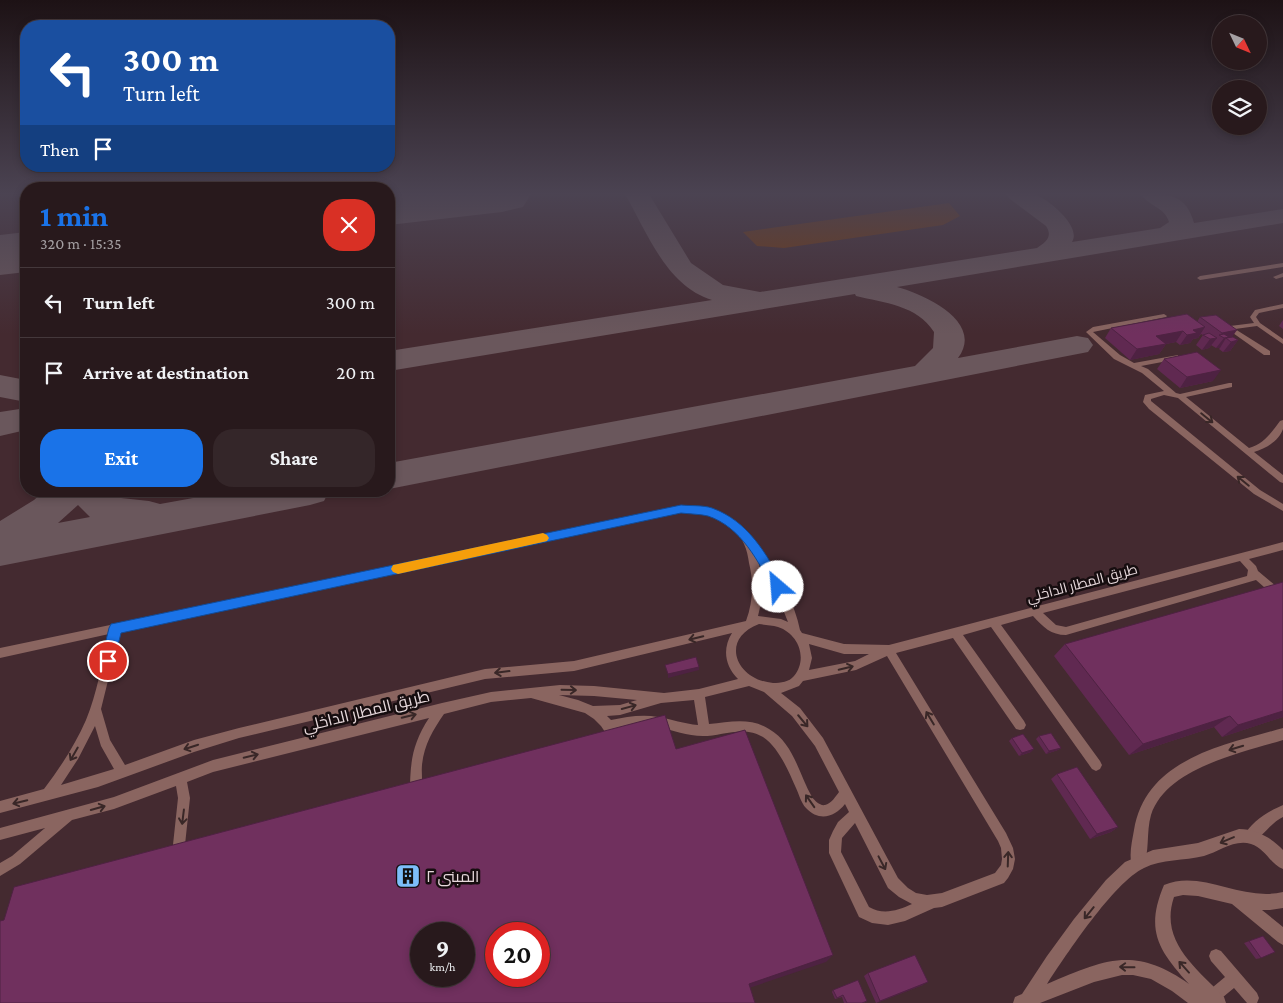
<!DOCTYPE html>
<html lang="en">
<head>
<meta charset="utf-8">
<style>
  :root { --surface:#28191c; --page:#342629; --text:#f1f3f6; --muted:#a5a0a3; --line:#44383b; --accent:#1a73e8 }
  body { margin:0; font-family:"Crimson Pro",Cairo,serif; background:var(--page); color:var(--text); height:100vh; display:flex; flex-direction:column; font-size:19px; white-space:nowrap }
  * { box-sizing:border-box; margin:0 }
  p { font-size:16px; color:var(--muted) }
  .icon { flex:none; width:28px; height:28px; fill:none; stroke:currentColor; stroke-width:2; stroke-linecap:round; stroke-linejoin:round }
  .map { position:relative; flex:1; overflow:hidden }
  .sheet { position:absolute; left:20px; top:182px; width:375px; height:315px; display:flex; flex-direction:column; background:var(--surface); border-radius:20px; box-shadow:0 2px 8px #0003,0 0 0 1px var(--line) }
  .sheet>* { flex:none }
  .hud { position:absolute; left:20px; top:20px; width:375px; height:152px; border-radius:20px; box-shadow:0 2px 8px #0003,0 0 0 1px var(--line); background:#1a4fa0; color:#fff; overflow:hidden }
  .needle { width:32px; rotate:133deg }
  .tools { position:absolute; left:1212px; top:15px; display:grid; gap:10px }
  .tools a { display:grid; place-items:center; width:55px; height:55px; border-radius:50%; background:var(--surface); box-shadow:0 2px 8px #0003,0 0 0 1px var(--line); font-size:25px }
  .speed { position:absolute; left:410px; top:922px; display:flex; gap:10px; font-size:25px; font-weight:700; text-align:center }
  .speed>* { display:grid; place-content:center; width:65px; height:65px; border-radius:50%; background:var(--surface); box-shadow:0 2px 8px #0003,0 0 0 1px var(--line); line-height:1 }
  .speed small { font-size:12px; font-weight:400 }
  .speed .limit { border:8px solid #d22; background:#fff; color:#111 }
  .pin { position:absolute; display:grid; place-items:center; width:42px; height:42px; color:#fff; margin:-21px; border:2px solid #fff; border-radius:50%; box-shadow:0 1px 5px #0007 }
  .me { position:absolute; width:55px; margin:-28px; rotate:333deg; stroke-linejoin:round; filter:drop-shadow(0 0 4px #0008) }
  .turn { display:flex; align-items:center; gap:18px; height:105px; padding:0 20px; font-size:22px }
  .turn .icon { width:65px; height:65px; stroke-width:2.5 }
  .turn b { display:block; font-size:35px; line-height:42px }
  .then { display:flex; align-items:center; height:48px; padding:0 20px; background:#0003; gap:10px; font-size:19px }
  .round { display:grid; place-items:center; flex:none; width:52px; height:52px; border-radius:20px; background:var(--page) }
  .headline { display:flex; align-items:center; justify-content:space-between; height:85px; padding:0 20px }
  h1 { font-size:30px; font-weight:700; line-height:38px; color:var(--accent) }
  .button { display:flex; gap:10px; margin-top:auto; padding:10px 20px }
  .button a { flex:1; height:58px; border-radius:20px; background:var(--accent); color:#fff; font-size:20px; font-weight:700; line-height:58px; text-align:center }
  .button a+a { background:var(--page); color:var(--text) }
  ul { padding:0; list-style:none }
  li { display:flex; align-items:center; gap:15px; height:70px; padding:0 20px; border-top:1px solid var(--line) }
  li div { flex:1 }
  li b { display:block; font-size:19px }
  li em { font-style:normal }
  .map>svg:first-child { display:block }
  .built { fill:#442a30; fill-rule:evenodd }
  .green { fill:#793806 }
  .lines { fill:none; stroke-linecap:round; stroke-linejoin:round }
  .taxiway { fill:#6a575c; fill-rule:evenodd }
  .runway { fill:#6a575c; fill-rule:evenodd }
  .service { fill:#8a6560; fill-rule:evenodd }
  .minor { fill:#8a6560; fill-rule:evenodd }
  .tertiary { fill:#8a6560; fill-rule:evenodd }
  .wall { fill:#602951 }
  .shaded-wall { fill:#4e2242 }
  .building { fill:#70305e; stroke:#4e2242; fill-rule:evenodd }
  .oneway { stroke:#392727 }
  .route { fill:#1a73e8; stroke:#114b97 }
  .slow { fill:#f59e0b }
  .labels { text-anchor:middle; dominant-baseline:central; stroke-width:5; stroke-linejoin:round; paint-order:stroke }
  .street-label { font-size:14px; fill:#e6d8db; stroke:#160d0f }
  .near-street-label { font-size:16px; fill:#e6d8db; stroke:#160d0f }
  .near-poi-label { font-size:16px; fill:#e6d8db; stroke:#160d0f; text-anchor:start }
</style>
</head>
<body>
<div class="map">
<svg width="1283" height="1003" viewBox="0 0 1283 1003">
  <rect width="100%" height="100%" fill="#352126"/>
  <path class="built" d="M0 194H26V491H389V194H1283V1003H0ZM421 934H464V976H421ZM496 934H539V976H496Z"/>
  <path class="green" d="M949 203 960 216 943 225 784 248 757 246 743 232Z"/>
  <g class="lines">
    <path class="taxiway" d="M625 194H649L691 263 723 285 760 292 1037 248C1046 242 1053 237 1046 226L1010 199 1006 194C1014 194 1027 191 1034 194 1048 199 1082 226 1072 242L1160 228 1169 222C1165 207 1148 206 1141 194 1167 194 1186 193 1194 223L1283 209V223L897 287C924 294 985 322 958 358L1077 336 1088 338 1093 345 1088 352 389 489V463L915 366 933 348 934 332C917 305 884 303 856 296L855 294 389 371V351L712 300C666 286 647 232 625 194Z
      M0 375 26 380V402L0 397Z
      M26 408V430L0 436V412Z
      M44 491H110L121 498 149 501 160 504 232 491H329L324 501 310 505 0 566V521L34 500ZM78 505 90 517 58 523Z"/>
    <path class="runway" d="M389 194H531L523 207 502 212 389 225Z
      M26 232V272L0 275V235Z"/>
    <path class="service" d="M1283 263V267L1200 280 1197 278 1200 276Z
      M1283 273V277L1276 279 1273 277Z
      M1283 304V308L1259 313 1256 317 1260 323 1283 339V344L1257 326 1235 329 1270 351V355H1264L1223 326 1226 324 1230 326 1254 323 1250 317 1255 310Z
      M1164 314 1167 316 1166 317 1093 332 1120 355 1134 363 1178 355V359L1141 366 1148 369 1176 393 1180 394 1229 383H1232V387L1186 397 1249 448C1264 444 1271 433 1280 421L1283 420C1283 423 1283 426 1283 429 1279 441 1265 449 1254 452L1283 475V483L1280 482 1178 398 1164 395 1151 399V401L1260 490 1283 504V511L1254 494 1149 409 1143 402 1145 395 1164 391 1142 373 1114 359 1086 332 1093 327Z
      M681 506C699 506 718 509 733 519 741 524 745 531 751 539 755 545 761 550 766 556 780 577 795 604 800 630L802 633 844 644 889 645 1283 542V550L1249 559 1256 566 1258 571 1283 592V602L1280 601 1256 580 1066 635C1051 635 1043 627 1033 616L1001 625 1100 761 1102 765 1100 769 1096 771 1092 769 991 627 963 635 1024 721 1026 725 1024 729 1020 730 1016 729 953 638 896 653 1006 833 1013 848 1015 859 1013 869 1008 878 1004 883 942 907 934 908 905 921 888 925 872 923 859 917 829 853V840L833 831 838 822 849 812 845 804C835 817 819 822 806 808 801 803 799 794 796 788 788 770 779 748 763 737 744 725 722 736 703 736 687 736 673 730 658 727 644 725 630 727 616 730L615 735 611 736 607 735 601 726 594 719 585 713 531 698 491 702 444 714C433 730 424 745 422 765 421 775 424 788 420 797L416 799 412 797 410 793C410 763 412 744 429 718L213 772 187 782 190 798 184 854 182 858 178 860 174 858 172 854 178 798 176 786 114 809 72 820 20 864 0 876V863L12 856 45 828 0 840V828L114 797 213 760 442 703 491 692 560 685 594 686 664 693 699 689 738 679C725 666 722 649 732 633L574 671 485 679 239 738 194 752 98 787 0 813V801L44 789C60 768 75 745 86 720 97 693 102 663 109 634L0 658V648ZM681 512C705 513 734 519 744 544 747 550 748 557 749 563 754 583 753 602 746 621L574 661 485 669 239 728 194 740 125 765 110 740 101 709 120 632ZM758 560 774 587 788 622 781 619 758 616C763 597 763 579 758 560ZM1240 561 1248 570 1247 576 1066 627 1056 625 1043 613ZM759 624C765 625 772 625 778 627 799 634 808 659 794 676 789 682 781 683 773 683 736 680 719 639 759 624ZM809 644 844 654H869L855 661 809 670 812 658ZM887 656 998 841 1001 848 1002 859 1001 865 995 873 942 893 927 895 916 893 908 888 898 878 823 738 800 708 781 693 799 686 803 681 856 670ZM749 686 764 692 792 716 815 746 839 792C836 796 831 804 825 805 820 806 815 801 812 797 799 775 794 743 769 729 750 717 730 722 709 724L705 697ZM559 695 594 696 637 700 620 705 593 706 578 700ZM694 700 698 725C684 724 672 719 658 717 642 714 626 717 611 720L607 716 620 715 661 703ZM95 726 101 746 114 769 61 785 78 759ZM855 823 888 888 899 897 912 904C897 911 883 915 869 907L841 852 842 838Z
      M1283 805V817C1270 823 1263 838 1250 843L1246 841 1244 837C1250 822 1269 811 1283 805Z
      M1216 949 1221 951 1257 993 1259 998 1257 1003H1247L1234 988 1217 1002H1207L1205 997 1207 992 1225 977 1211 961 1209 956 1211 951Z"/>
    <path class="minor" d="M1283 728V740C1241 753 1166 768 1151 815 1146 832 1150 852 1143 868L1138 870 1133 868C1128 857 1132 842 1134 830 1146 758 1224 745 1283 728Z"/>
    <path class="tertiary" d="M1239 829C1256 829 1272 838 1283 850V869C1270 864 1265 848 1251 844 1234 839 1219 852 1204 856 1184 861 1162 859 1144 868 1114 882 1066 955 1047 984 1104 960 1134 945 1189 984 1158 950 1145 930 1164 885 1202 869 1241 902 1283 892V908L1270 910H1262L1283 927V945L1278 942 1232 904 1198 896 1183 895 1174 897C1159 941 1196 968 1224 997L1226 1003H1188L1172 991 1151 979 1133 975H1122L1094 982 1040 1003H1013L1015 997 1022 994 1047 956 1074 919 1106 880 1125 862 1153 850 1198 843Z"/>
  </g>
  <path class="wall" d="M1200 317 1238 340 1230 351 1223 352 1219 349 1220 348H1216L1211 345 1213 343 1209 348 1202 350 1196 345 1203 335 1201 334 1198 338 1193 339 1190 343 1180 345 1176 342 1166 344 1159 354 1130 360 1105 338 1111 328 1197 322Z
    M1283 320V329L1279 326Z
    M1164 359 1213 381 1180 388 1157 369Z
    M1065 644 1283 717 1222 737 1214 727 1129 755 1054 656Z
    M1039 736 1061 748 1058 750 1046 754 1036 739Z
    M1012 738 1031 752 1019 756 1009 741Z
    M1057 774 1118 827 1111 832 1090 839 1051 779Z
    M1263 936 1261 958 1256 959 1244 943Z
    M868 973 923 985 876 1003 864 976Z
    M833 990 867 1001 863 1003H844L842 997 835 999 832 992Z"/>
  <path class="shaded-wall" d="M1205 327 1198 338 1193 339 1190 343 1180 345 1187 335 1193 330Z
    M1237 330 1230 340 1226 338 1220 348H1216L1224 338 1220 335 1222 333Z
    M1183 331 1176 342 1166 344 1159 354 1130 360 1137 349 1156 336Z
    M1217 338 1209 348 1202 350 1210 339Z
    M1238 340 1230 351 1223 352 1231 342Z
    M1221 370 1213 381 1180 388 1187 377Z
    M699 667V670L668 678V674Z
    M1283 711V717L1222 737 1238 725Z
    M1230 716 1214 727 1129 755 1143 744Z
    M1061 748 1058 750 1046 754 1049 751Z
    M1034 749 1031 752 1019 756 1022 753Z
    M1118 827 1111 832 1090 839 1097 834Z
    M833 955 826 962 746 989 749 984Z
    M928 982 923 985 877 1003 880 1001Z"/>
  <path class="building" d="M1187 314 1205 327 1193 330 1197 333 1187 335 1183 331 1156 336 1166 344 1137 349 1111 328Z
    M1216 315 1237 330 1222 333 1200 317Z
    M1209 333 1217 338 1210 339 1203 335Z
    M1224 334 1229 337 1224 338 1219 335Z
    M1233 337 1238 340 1231 342 1226 338Z
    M1197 352 1221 370 1187 377 1164 359Z
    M1283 582V711L1238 725 1230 716 1143 744 1065 644Z
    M696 657 699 667 668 674 665 665Z
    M665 715 676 749 745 730 833 955 749 984 755 1003H0V921L4 920 14 887ZM421 934H464V976H421ZM496 934H539V976H496Z
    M1051 733 1061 748 1049 751 1039 736Z
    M1023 734 1034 749 1022 753 1012 738Z
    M1077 767 1118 827 1097 834 1057 774Z
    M1263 936 1275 952 1261 958 1249 941Z
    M915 955 928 982 880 1001 868 973Z
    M858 980 867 1001 862 1003H847L843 995 837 998 833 990Z"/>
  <defs><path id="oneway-shaft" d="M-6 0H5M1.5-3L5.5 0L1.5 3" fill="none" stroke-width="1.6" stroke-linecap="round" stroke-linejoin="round" transform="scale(1.25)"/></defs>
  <g class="oneway">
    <use href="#oneway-shaft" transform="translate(1207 418) rotate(39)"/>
    <use href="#oneway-shaft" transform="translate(1243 481) rotate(-141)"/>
    <use href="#oneway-shaft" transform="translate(696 638) rotate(166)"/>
    <use href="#oneway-shaft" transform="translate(846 668) rotate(-13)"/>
    <use href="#oneway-shaft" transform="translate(502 672) rotate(173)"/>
    <use href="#oneway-shaft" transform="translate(569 690) rotate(1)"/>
    <use href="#oneway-shaft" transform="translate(629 707) rotate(-15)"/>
    <use href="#oneway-shaft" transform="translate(409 716) rotate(-14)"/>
    <use href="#oneway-shaft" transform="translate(930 718) rotate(-121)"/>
    <use href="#oneway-shaft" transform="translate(803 721) rotate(50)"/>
    <use href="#oneway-shaft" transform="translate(191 747) rotate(162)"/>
    <use href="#oneway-shaft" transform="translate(1236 748) rotate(163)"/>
    <use href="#oneway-shaft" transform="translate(74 754) rotate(120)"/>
    <use href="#oneway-shaft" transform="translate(251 756) rotate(-14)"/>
    <use href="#oneway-shaft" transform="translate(810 801) rotate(-125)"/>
    <use href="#oneway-shaft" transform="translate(20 802) rotate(166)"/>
    <use href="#oneway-shaft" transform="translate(98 808) rotate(-16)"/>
    <use href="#oneway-shaft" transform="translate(183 817) rotate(97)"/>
    <use href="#oneway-shaft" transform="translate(1227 840) rotate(157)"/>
    <use href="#oneway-shaft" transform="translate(1008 859) rotate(-88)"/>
    <use href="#oneway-shaft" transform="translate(882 863) rotate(62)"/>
    <use href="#oneway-shaft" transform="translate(1089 913) rotate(129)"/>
    <use href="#oneway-shaft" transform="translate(1127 967) rotate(-179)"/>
    <use href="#oneway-shaft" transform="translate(1184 967) rotate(-132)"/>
  </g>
  <linearGradient id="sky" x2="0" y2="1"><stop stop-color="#1d1215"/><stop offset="0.58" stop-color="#4b4352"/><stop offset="1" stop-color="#4b4352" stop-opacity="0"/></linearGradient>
  <rect width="1283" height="334" fill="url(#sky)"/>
  <path class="route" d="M681 505C691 506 703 505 712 508 748 521 767 554 784 587L782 590 778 592 773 590C759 562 741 527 708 516 700 514 689 514 681 513L121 633 113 665 108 667 103 665 101 661 109 628 111 624 116 623Z"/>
  <path class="slow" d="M543 533 547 535 549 538 547 541 543 542 398 574 393 572 391 569 393 565 398 564Z"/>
  <defs>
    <symbol id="building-square" viewBox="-11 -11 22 22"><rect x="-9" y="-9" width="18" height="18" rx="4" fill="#7cbef9" stroke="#160d0f"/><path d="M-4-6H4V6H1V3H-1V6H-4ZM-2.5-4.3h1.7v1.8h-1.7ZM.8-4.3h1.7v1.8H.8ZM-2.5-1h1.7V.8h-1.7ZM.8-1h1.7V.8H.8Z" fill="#111"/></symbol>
  </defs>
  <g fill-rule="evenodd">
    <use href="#building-square" x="394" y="862" width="28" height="28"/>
  </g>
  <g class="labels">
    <g class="street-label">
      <text transform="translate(1082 583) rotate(-15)">طريق المطار الداخلي</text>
    </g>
    <g class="near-street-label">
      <text transform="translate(366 711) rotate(-14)">طريق المطار الداخلي</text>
    </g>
    <g class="near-poi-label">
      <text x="426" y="876">المبنى ٢</text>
    </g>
  </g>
</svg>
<div class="tools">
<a><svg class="needle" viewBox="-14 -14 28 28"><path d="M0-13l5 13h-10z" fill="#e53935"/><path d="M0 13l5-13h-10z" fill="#a5a0a3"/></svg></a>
<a><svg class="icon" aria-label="layers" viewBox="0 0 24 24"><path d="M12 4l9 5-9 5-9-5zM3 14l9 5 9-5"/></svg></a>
</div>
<div class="speed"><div>9<small>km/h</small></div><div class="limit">20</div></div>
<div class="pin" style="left:108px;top:661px;background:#d93025"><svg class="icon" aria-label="arrive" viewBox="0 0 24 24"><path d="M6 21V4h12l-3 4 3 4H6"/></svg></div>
<svg class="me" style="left:778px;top:587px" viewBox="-20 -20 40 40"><circle r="19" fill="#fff"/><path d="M0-13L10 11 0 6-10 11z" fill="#1a73e8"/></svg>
<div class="hud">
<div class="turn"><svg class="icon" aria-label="left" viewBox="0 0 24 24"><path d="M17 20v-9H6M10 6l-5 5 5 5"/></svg><div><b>300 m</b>Turn left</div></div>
<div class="then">Then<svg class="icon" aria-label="arrive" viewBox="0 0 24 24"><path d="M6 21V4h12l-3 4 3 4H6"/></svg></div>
</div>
<section class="sheet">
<div class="headline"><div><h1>1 min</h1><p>320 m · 15:35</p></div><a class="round" style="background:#d93025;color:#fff"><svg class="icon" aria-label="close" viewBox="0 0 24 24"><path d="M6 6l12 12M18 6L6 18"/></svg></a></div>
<ul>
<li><svg class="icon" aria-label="left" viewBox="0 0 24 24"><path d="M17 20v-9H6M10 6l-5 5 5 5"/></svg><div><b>Turn left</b></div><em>300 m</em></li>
<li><svg class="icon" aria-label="arrive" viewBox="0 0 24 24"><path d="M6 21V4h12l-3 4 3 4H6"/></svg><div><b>Arrive at destination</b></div><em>20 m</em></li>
</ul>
<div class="button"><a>Exit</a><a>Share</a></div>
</section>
</div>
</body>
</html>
